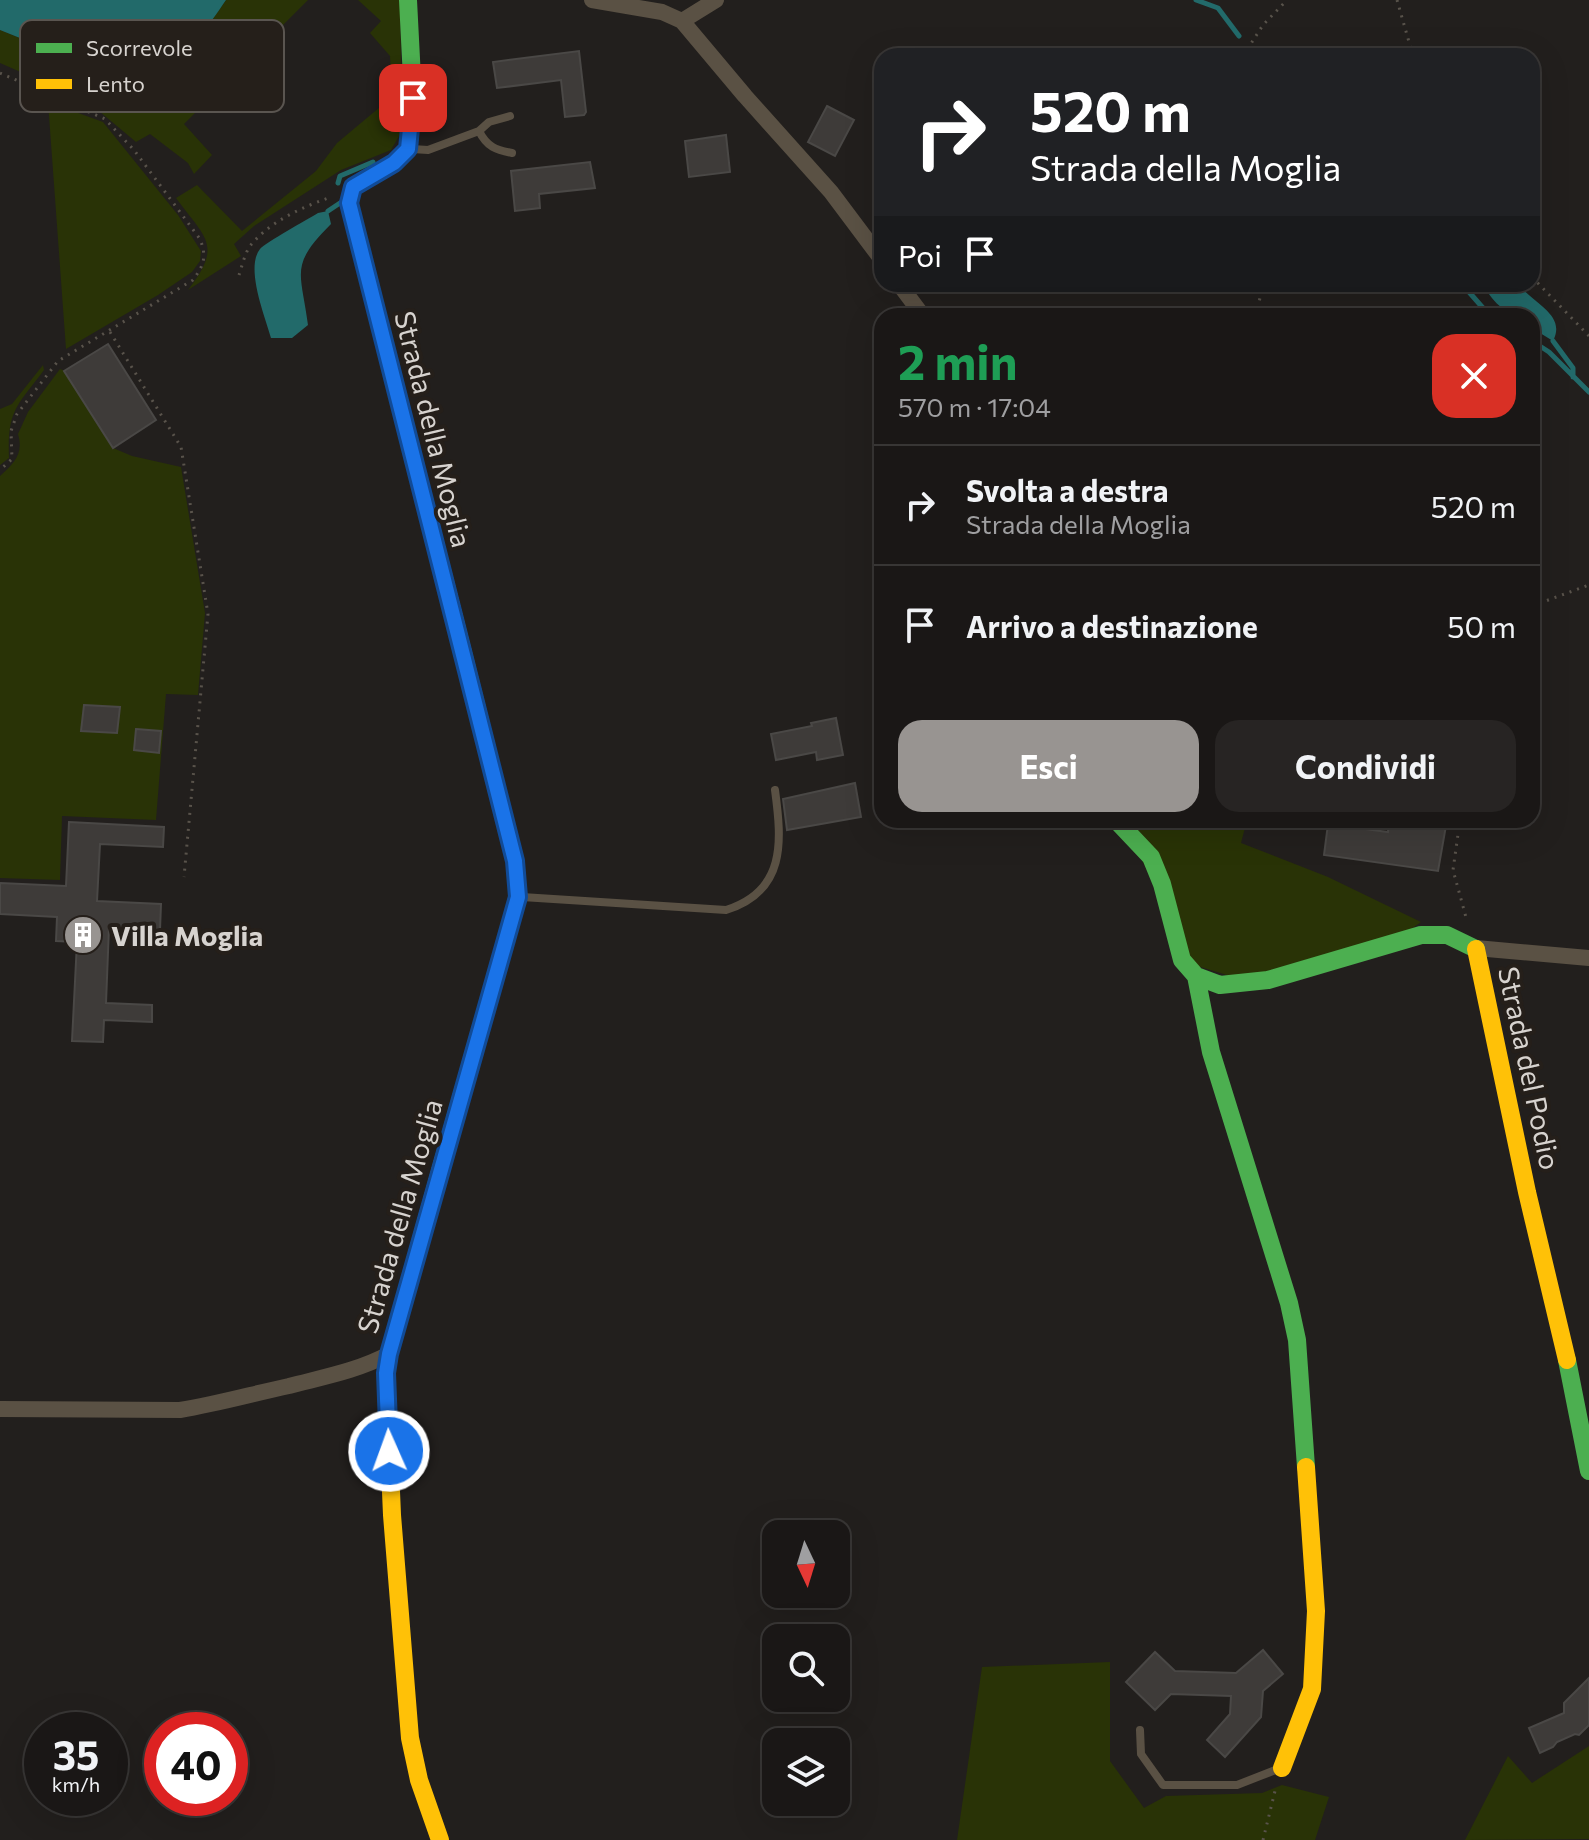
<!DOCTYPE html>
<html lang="it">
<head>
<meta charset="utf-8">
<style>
  :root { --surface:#1a1716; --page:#272423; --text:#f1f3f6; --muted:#9f9fa1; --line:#383635; --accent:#989491 }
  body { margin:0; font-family:Commissioner,sans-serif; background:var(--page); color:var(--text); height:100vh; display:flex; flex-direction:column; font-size:30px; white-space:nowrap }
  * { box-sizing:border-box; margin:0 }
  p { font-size:26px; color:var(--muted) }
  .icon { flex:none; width:44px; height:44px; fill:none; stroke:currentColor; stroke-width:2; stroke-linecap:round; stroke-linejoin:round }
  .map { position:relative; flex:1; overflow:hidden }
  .side { position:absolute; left:874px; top:308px; width:666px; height:520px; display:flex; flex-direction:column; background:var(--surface); border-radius:24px; box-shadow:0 8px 32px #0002,0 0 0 2px var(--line) }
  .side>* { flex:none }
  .banner { position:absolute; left:874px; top:48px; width:666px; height:244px; border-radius:24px; box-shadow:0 8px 32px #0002,0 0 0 2px var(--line); background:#202124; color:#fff; overflow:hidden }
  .needle { width:52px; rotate:176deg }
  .buttons { position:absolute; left:762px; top:1520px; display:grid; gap:16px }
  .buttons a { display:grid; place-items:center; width:88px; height:88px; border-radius:16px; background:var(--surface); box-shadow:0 8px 32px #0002,0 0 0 2px var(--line); font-size:40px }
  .speed { position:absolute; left:24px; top:1712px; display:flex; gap:16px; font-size:40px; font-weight:700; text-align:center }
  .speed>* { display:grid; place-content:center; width:104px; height:104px; border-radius:50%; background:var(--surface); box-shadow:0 8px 32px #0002,0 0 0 2px var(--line); line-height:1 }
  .speed small { font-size:20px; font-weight:400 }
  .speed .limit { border:12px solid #d22; background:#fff; color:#111 }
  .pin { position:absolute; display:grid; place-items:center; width:68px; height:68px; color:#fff; margin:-34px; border-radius:16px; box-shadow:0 4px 12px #0006 }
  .me { position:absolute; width:88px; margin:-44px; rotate:358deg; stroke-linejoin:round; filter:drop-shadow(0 0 6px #0008) }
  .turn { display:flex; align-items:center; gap:28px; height:168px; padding:0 24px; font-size:36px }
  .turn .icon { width:104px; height:104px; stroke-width:2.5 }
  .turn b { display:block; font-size:56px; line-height:68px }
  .then { display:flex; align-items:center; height:76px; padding:0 24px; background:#0003; gap:16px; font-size:30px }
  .round { display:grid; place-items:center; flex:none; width:84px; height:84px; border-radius:24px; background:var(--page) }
  .summary { display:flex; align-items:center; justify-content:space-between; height:136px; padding:0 24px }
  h1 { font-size:48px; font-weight:700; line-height:60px; color:#1e9e55 }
  .action { display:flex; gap:16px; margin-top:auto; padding:16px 24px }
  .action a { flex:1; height:92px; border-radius:24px; background:var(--accent); color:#fff; font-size:32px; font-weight:700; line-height:92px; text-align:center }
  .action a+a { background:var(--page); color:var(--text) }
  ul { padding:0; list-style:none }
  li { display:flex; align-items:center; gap:24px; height:120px; padding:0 24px; border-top:2px solid var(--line) }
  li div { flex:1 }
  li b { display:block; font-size:30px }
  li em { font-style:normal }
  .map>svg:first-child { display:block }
  .green { fill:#293306 }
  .water { fill:#226a6a }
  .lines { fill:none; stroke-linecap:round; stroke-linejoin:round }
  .stream { stroke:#226a6a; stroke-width:5 }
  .building { fill:#3e3b39; stroke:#4a4846; stroke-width:2 }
  .path { stroke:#59534b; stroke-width:3; stroke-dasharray:2 6; stroke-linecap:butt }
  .lane { stroke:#5a5144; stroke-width:8 }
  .street { stroke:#5a5144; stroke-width:16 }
  .fast { stroke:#4caf50; stroke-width:18 }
  .slow { stroke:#ffc107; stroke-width:18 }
  .route-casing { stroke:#114b97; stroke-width:20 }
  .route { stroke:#1a73e8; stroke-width:14 }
  .labels { text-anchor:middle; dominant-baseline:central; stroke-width:8; stroke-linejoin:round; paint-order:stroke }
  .street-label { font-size:28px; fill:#d7d3cf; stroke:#251f1a }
  .poi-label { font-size:28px; font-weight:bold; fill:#d7d3cf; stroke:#251f1a; text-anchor:start }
  .key { fill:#251f1a; stroke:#5a5550; stroke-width:2 }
  .key-label { font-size:22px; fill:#d7d3cf }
</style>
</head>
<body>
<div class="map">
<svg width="1589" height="1840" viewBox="0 0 1589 1840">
  <rect width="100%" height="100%" fill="#221f1d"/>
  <path class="green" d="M226 0H308L184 124 212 155 194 174 188 163 150 134 136 142 87 101 0 63V30L113 76C125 80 137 76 150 76L204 31Z
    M358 0H400L402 131 391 150 341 170 254 226 234 244 241 256 188 290C223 245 206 239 176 198L197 185 242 231 316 171 337 143 392 97 390 56 370 33 381 21Z
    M48 102 103 122 178 215 201 251 200 261 192 272 158 295 66 349Z
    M43 365 44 370C17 406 7 410 9 458L0 465V409L12 404Z
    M60 369 65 371 113 448 132 456 181 467 205 613 198 695 166 694 156 820 62 816 60 880 0 878V476C14 463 24 454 18 434L28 412Z
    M1122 820H1247L1241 843 1328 877 1421 922 1410 930 1240 979 1194 965Z
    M1110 1662V1761L1144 1808 1166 1796 1262 1793 1282 1785 1329 1797 1315 1840H957L982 1667Z
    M1589 1746V1839L1465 1840 1508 1756 1532 1783Z"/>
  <path class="water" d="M0 0H226C209 25 183 63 154 74 144 78 133 75 122 79L0 30Z
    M328 211 331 224C289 266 301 271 308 325L292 338H271C265 316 245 268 260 249 266 242 307 220 318 213Z
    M1487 284H1519C1532 304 1567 314 1553 341L1532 328V316C1508 316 1496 307 1484 286Z"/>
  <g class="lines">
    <path class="stream" d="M1196 0 1218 8 1239 36
      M338 183 340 176 373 162
      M328 211 340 203
      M1462 284 1483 308 1495 316
      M1532 341 1549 352 1589 392
      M1553 341 1573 368V377"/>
  </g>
  <path class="building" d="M579 51 586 112 584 115 565 117 561 80 497 88 493 62Z
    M827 106 854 120 835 156 808 142Z
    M726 135 730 172 689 177 685 141Z
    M590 162 595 188 539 194 540 208 515 211 511 171Z
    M108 344 156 420 113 448 64 371Z
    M84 705 120 707 117 733 81 731Z
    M836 718 843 755 817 760 816 752 776 760 771 734 812 726 811 723Z
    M136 729 161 731 159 753 134 750Z
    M855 783 861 817 787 830 783 799Z
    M1389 820H1447L1438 871 1324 855 1328 824 1388 832Z
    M69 822 164 827 163 847 100 844 97 901 161 904 160 930 109 927 106 1003 152 1005V1022L104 1020 103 1042 72 1041 77 942 56 941 57 917 0 914V883L66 886Z
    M1263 1650 1283 1674 1263 1691 1261 1717 1225 1757 1207 1740 1230 1714 1231 1696 1171 1694 1155 1710 1126 1682 1155 1652 1175 1671 1236 1673Z
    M1589 1678V1725L1579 1735 1575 1734 1557 1742 1553 1747 1540 1753 1529 1728 1564 1713V1703Z"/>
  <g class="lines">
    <path class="path" d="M1397 0 1413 56
      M1236 56 1244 53
      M1243 56 1263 25 1287 0
      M0 73 105 119 134 150 200 239C207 257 204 265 193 280L58 361 17 414 11 431 12 459 0 470
      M239 275C242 266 245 253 250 246 270 221 303 207 331 197
      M1532 277 1589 336
      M1256 316 1263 284
      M110 332 181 447 208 614 184 877
      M1532 606 1589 585
      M1460 820 1453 870 1467 921
      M1263 1840 1276 1787"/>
    <path class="lane" d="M510 116 489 122 479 131C487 147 496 150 512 153
      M412 149 428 150 479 131
      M522 897 726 910C786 891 782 842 775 790
      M1140 1730 1141 1754 1163 1785H1237L1278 1769"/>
    <path class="street" d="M592 0 662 12 682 21 745 96 831 192 882 260
      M682 21 716 0
      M899 284 923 316
      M1476 948 1589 958
      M0 1409 180 1410C217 1404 252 1394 289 1386 323 1377 357 1371 389 1354"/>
    <path class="fast" d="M387 354 349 203 353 187 394 163 408 149 413 98 408 0
      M1116 820 1151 857 1162 884 1182 960 1196 976 1220 985 1268 980 1421 935H1447L1476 949
      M1196 976 1211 1052 1289 1303 1297 1340 1306 1467
      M443 1161 518 897 515 861 463 653
      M1567 1360 1589 1471"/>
    <path class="slow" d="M387 354 463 653
      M1476 949 1527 1192 1567 1360
      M1282 1768 1312 1689 1316 1611 1306 1467
      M440 1840 419 1780 410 1738 392 1515 386 1373 389 1354 443 1161"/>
  </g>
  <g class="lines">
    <defs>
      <path id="route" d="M389 1451 386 1373 389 1354 518 897 515 861 349 203 353 187 394 163 408 149 413 98"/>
    </defs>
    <use href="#route" class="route-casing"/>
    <use href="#route" class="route"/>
  </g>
  <defs>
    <symbol id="building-disc" viewBox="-11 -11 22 22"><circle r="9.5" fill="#989491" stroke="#251f1a"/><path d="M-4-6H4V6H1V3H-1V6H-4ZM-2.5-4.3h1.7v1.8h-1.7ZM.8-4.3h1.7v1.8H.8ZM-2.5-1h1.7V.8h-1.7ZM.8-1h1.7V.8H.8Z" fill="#fff"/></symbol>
  </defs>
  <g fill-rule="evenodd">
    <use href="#building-disc" x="61" y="913" width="44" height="44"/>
  </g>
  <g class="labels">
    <g class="street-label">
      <text transform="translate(434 429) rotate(76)">Strada della Moglia</text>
      <text transform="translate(1530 1068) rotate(78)">Strada del Podio</text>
      <text transform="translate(399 1216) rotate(-74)">Strada della Moglia</text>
    </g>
    <g class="poi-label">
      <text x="111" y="935">Villa Moglia</text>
    </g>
  </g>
  <rect x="20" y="20" width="264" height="92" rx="12" class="key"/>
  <rect x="36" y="43" width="36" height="10" fill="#4caf50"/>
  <rect x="36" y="79" width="36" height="10" fill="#ffc107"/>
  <g class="key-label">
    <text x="86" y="56">Scorrevole</text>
    <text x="86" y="92">Lento</text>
  </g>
</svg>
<div class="buttons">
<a><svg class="needle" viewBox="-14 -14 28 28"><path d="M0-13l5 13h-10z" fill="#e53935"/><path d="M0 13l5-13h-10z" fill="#9f9fa1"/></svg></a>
<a><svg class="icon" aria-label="search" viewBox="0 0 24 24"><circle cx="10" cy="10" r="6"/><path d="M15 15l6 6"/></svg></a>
<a><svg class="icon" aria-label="layers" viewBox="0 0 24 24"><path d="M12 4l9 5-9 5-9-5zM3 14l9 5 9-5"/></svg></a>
</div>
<div class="speed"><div>35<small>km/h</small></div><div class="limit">40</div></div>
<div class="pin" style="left:413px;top:98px;background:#d93025"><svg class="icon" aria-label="arrive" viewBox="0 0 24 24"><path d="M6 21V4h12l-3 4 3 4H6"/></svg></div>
<svg class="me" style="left:389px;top:1451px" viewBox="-20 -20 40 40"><circle r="17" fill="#1a73e8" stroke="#fff" stroke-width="3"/><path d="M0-11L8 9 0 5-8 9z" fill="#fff"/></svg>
<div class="banner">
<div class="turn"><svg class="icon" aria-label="right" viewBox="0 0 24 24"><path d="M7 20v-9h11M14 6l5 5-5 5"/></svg><div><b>520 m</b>Strada della Moglia</div></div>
<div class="then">Poi<svg class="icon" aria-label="arrive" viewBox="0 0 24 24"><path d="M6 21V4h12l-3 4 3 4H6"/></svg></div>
</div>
<section class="side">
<div class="summary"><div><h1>2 min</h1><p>570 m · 17:04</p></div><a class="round" style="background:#d93025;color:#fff"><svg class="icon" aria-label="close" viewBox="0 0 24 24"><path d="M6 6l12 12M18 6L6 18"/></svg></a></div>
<ul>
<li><svg class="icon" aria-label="right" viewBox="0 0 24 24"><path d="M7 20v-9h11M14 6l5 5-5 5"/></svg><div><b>Svolta a destra</b><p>Strada della Moglia</p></div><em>520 m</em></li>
<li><svg class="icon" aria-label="arrive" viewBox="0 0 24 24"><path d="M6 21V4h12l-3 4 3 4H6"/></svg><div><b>Arrivo a destinazione</b></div><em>50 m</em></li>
</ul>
<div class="action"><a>Esci</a><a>Condividi</a></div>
</section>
</div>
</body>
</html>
